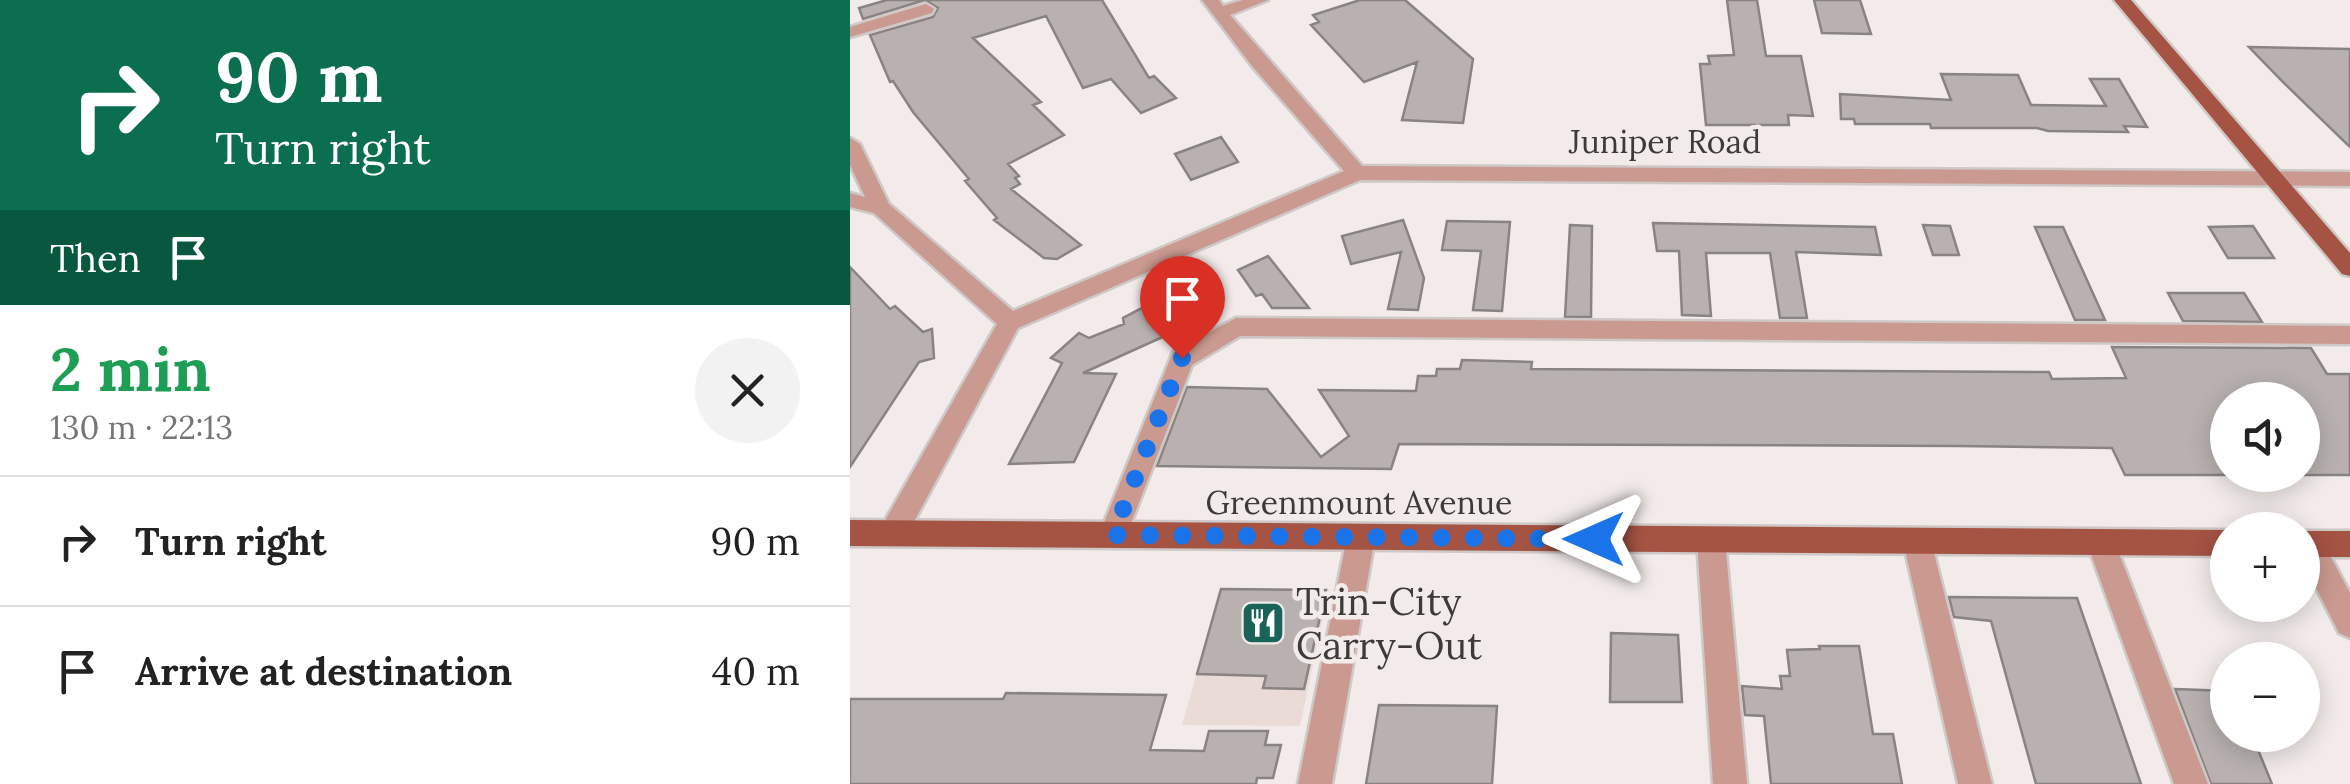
<!DOCTYPE html>
<html lang="en">
<head>
<meta charset="utf-8">
<style>
  :root { --surface:#fff; --page:#f2f2f2; --text:#222; --muted:#767676; --line:#e0e0e0 }
  body { margin:0; font-family:Lora,serif; background:var(--page); color:var(--text); height:100vh; display:flex; flex-direction:column; font-size:38px; white-space:nowrap }
  * { box-sizing:border-box; margin:0 }
  p { font-size:32px; color:var(--muted) }
  .icon { flex:none; width:55px; height:55px; fill:none; stroke:currentColor; stroke-width:2; stroke-linecap:round; stroke-linejoin:round }
  .map { position:relative; flex:1; overflow:hidden }
  .panel { display:flex; flex-direction:column; background:var(--surface); width:850px }
  .panel>* { flex:none }
  .hud { background:#0b6e4f; color:#fff; overflow:hidden }
  .buttons { position:absolute; left:1360px; top:382px; display:grid; gap:20px }
  .buttons a { display:grid; place-items:center; width:110px; height:110px; border-radius:50%; background:var(--surface); box-shadow:0 5px 25px #0003; font-size:50px }
  .pin { position:absolute; display:grid; place-items:center; width:85px; height:85px; color:#fff; margin:-102px -42px; border-radius:50% 50% 50% 0; rotate:-45deg; box-shadow:0 0 10px #0007 }
  .pin .icon { rotate:45deg }
  .me { position:absolute; width:110px; margin:-55px; rotate:270deg; stroke-linejoin:round; filter:drop-shadow(0 0 8px #0008) }
  .turn { display:flex; align-items:center; gap:35px; height:210px; padding:0 50px; font-size:45px }
  .turn .icon { width:130px; height:130px; stroke-width:2.5 }
  .turn b { display:block; font-size:70px; line-height:85px }
  .then { display:flex; align-items:center; height:95px; padding:0 50px; background:#0003; gap:20px; font-size:38px }
  .round { display:grid; place-items:center; flex:none; width:105px; height:105px; border-radius:52px; background:var(--page) }
  .head { display:flex; align-items:center; justify-content:space-between; height:170px; padding:0 50px }
  h1 { font-size:60px; font-weight:800; line-height:75px; color:#1e9e55 }
  ul { padding:0; list-style:none }
  li { display:flex; align-items:center; gap:30px; height:130px; padding:0 50px; border-top:2px solid var(--line) }
  li div { flex:1 }
  li b { display:block; font-size:38px }
  li em { font-style:normal }
  main { display:flex; flex:1; min-height:0 }
  .map>svg:first-child { display:block }
  .built { fill:#ebdbd7 }
  .building { fill:#b8b1af; stroke:#898381; stroke-width:2.5 }
  .lines { fill:none; stroke-linecap:round; stroke-linejoin:round }
  .minor-casing { stroke:#cec8c6; stroke-width:5 }
  .major-casing { stroke:#cec8c6; stroke-width:5 }
  .minor { fill:#ca9a90; fill-rule:evenodd }
  .major { fill:#a55343; fill-rule:evenodd }
  .route { stroke:#1a73e8; stroke-width:18; stroke-dasharray:0 32.4 }
  .labels { text-anchor:middle; dominant-baseline:central; stroke-width:9; stroke-linejoin:round; paint-order:stroke }
  .street-label { font-size:32px; fill:#3d3a3a; stroke:#f2ebe9 }
  .near-poi-label { font-size:38px; fill:#3d3a3a; stroke:#f2ebe9; text-anchor:start }
</style>
</head>
<body>
<main>
<section class="panel">
<div class="hud">
<div class="turn"><svg class="icon" aria-label="right" viewBox="0 0 24 24"><path d="M7 20v-9h11M14 6l5 5-5 5"/></svg><div><b>90 m</b>Turn right</div></div>
<div class="then">Then<svg class="icon" aria-label="arrive" viewBox="0 0 24 24"><path d="M6 21V4h12l-3 4 3 4H6"/></svg></div>
</div>
<div class="head"><div><h1>2 min</h1><p>130 m · 22:13</p></div><a class="round"><svg class="icon" aria-label="close" viewBox="0 0 24 24"><path d="M6 6l12 12M18 6L6 18"/></svg></a></div>
<ul>
<li><svg class="icon" aria-label="right" viewBox="0 0 24 24"><path d="M7 20v-9h11M14 6l5 5-5 5"/></svg><div><b>Turn right</b></div><em>90 m</em></li>
<li><svg class="icon" aria-label="arrive" viewBox="0 0 24 24"><path d="M6 21V4h12l-3 4 3 4H6"/></svg><div><b>Arrive at destination</b></div><em>40 m</em></li>
</ul>
</section>
<div class="map">
<svg width="1500" height="784" viewBox="0 0 1500 784">
  <rect width="100%" height="100%" fill="#f2ebe9"/>
  <path class="built" d="M371 589H479L450 726 332 725Z"/>
  <path class="building" d="M37 0H252L299 78 304 76 326 98 291 113 261 79 233 88 196 16 123 38 191 102 183 105 214 135 158 164 169 176 165 178 170 184 161 189 231 245 207 259 194 258 144 220 147 218 115 181 119 179 63 112 43 81 40 82 20 35 83 17 88 8 75 0 13 19 9 8Z
    M510 0H555L623 59 613 123 552 120 567 62 514 82 461 25 469 22 463 15Z
    M877 0H907L916 56H951L963 116 938 115 939 125H856L850 64H860L858 56 884 55Z
    M964 0H1010L1021 34 972 33Z
    M1399 47 1500 49V147L1434 83Z
    M1091 74 1168 75 1181 105 1256 106 1240 79H1269L1297 127 1274 126 1278 132 1198 131 1187 128H1081L1080 124H1005L1004 119H991L990 94 1101 100Z
    M371 137 388 162 341 180 325 154Z
    M553 220 574 278 568 310 538 309 551 252 501 264 492 236Z
    M597 221 660 222 652 311 623 310 631 251 592 250Z
    M803 223 1025 227 1031 255 946 252 957 318H930L920 253H856L861 316 832 315 829 251H807Z
    M720 225 742 226 741 317H715Z
    M1073 225 1100 226 1109 255H1083Z
    M1403 226 1424 258H1378L1359 227Z
    M1185 227H1213L1255 320H1225Z
    M418 256 459 308H422L412 294 406 296 388 270Z
    M0 267 40 309 45 306 73 332 82 329 84 358 69 362 0 467Z
    M339 292 359 316 233 373 266 374 224 462 159 464 212 363 201 358 229 333 239 338 274 324 273 318 292 308 296 314Z
    M1318 293H1394L1412 322 1333 321Z
    M1262 347 1461 348 1477 374H1500V475H1452V400H1378V475H1275L1262 448 1108 446 549 444 541 469 307 466 337 387 417 389 471 457 499 436 469 390 566 391 568 376H586L587 369H610L612 360 682 362 681 369 1199 372 1202 379 1276 378Z
    M371 589 476 590 454 689 413 688 416 676 347 674Z
    M1099 597 1227 598 1291 784H1186L1141 621 1104 617Z
    M761 633 828 635 832 702H760Z
    M969 646H1009L1023 734H1043L1052 784H921L914 716 895 715 892 686 932 689 930 676H940L937 650 970 649Z
    M1325 689 1378 691V735H1402L1422 784H1361Z
    M156 693 316 695 300 750 354 751 359 731H418L415 745H431L423 778H407L406 784H0V699H153Z
    M529 705 647 706 642 784H516Z"/>
  <g class="lines">
    <defs>
      <path id="minor" d="M352 0H369L373 6 393 0H418L380 15 512 166 1500 172V186L510 180 168 328 53 542 43 546 33 542 29 533 33 524 147 324 24 213 0 207V193L15 197 0 165V138L10 144 39 204 163 311 494 171 402 66Z
        M76 4 84 9 82 13 0 37V27Z
        M386 318 1500 326V344L390 336 342 365 273 544 263 548 253 544 249 535 323 352Z
        M511 524 521 528 525 537 482 784H448L497 537 501 528Z
        M861 527 871 531 875 540 897 784H863L847 540 851 531Z
        M1067 528 1077 532 1081 541 1142 784H1108L1053 541 1057 532Z
        M1251 530 1261 534 1265 543 1358 784H1324L1237 543 1241 534Z
        M1459 531 1469 535 1500 593V638L1489 633 1452 560V534Z"/>
      <path id="major" d="M1264 0H1281L1500 253V276L1492 274Z
        M0 520 1378 530V556L0 546Z
        M1452 531H1500V557H1452Z"/>
    </defs>
    <use href="#minor" class="minor-casing"/>
    <use href="#major" class="major-casing"/>
    <use href="#minor" class="minor"/>
    <use href="#major" class="major"/>
  </g>
  <g class="lines">
    <path class="route" d="M332 358 263 535 744 539"/>
  </g>
  <defs>
    <symbol id="restaurant-square" viewBox="-11 -11 22 22"><rect x="-9" y="-9" width="18" height="18" rx="4" fill="#196359" stroke="#f2ebe9"/><path d="M-5-6h1v4h1v-4h1v4h1v-4h1v5L-1.5 .5V6h-2V.5L-5-1ZM5-6V6H3V1.5H1.5Q1.5-4 5-6Z" fill="#fff"/></symbol>
  </defs>
  <g fill-rule="evenodd">
    <use href="#restaurant-square" x="388" y="598" width="50" height="50"/>
  </g>
  <g class="labels">
    <g class="street-label">
      <text x="815" y="141">Juniper Road</text>
      <text x="509" y="502">Greenmount Avenue</text>
    </g>
    <g class="near-poi-label">
      <text x="446" y="601">Trin-City<tspan x="446" dy="44">Carry-Out</tspan></text>
    </g>
  </g>
</svg>
<div class="buttons">
<a><svg class="icon" aria-label="sound" viewBox="0 0 24 24"><path d="M4 9h4l5-4v14l-5-4H4zM17 9q2 3 0 6"/></svg></a>
<a>+</a>
<a>−</a>
</div>
<div class="pin" style="left:332px;top:358px;background:#d93025"><svg class="icon" aria-label="arrive" viewBox="0 0 24 24"><path d="M6 21V4h12l-3 4 3 4H6"/></svg></div>
<svg class="me" style="left:744px;top:539px" viewBox="-20 -20 40 40"><path d="M0-17L14 15 0 8-14 15z" fill="#1a73e8" stroke="#fff" stroke-width="4"/></svg>
</div>
</main>
</body>
</html>
